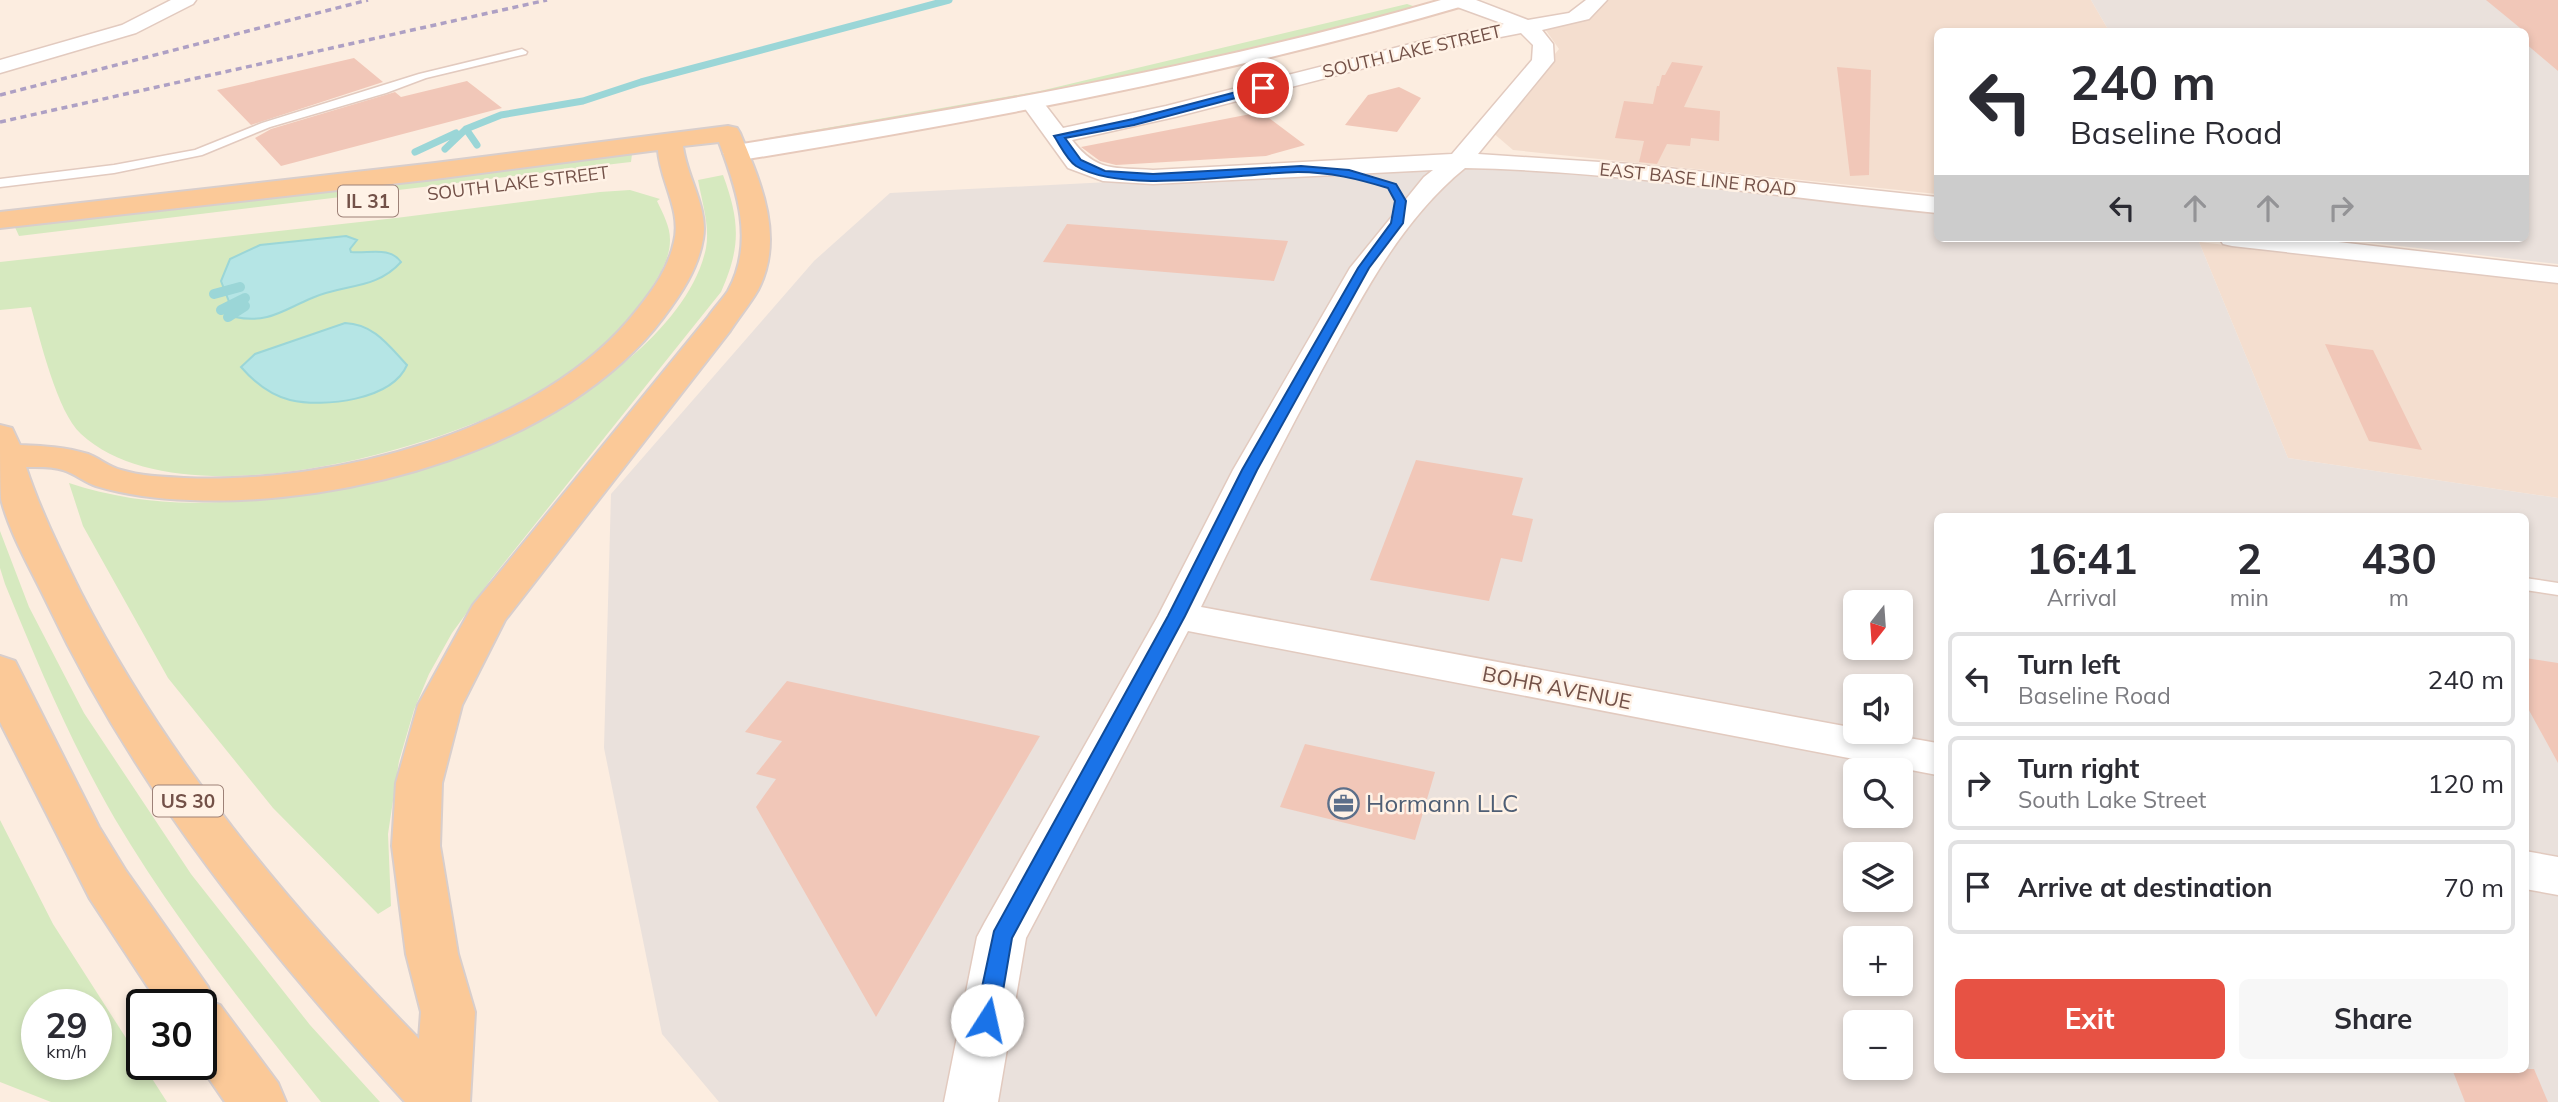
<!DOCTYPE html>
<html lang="en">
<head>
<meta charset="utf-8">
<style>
  :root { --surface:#fff; --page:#f7f7f7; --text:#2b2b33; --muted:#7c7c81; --line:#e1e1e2; --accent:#e75244 }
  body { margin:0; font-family:Mulish,sans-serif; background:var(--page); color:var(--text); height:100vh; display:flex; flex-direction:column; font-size:26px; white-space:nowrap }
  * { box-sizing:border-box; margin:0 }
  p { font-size:23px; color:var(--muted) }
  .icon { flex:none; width:38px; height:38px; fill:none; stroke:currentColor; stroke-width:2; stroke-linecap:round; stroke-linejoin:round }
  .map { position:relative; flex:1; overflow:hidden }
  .sheet { position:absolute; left:1934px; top:513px; width:595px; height:560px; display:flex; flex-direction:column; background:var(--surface); border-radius:10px; box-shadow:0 4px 10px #0003 }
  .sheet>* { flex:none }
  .guide { position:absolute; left:1934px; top:28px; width:595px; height:214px; border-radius:10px; box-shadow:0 4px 10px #0003; background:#fff; color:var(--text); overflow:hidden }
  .needle { width:46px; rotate:197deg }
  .controls { position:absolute; left:1843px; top:590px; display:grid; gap:14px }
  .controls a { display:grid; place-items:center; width:70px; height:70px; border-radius:10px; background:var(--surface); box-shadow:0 4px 10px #0003; font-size:35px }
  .speed { position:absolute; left:21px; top:989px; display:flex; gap:14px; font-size:35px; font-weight:700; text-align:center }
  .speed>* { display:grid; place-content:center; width:91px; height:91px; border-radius:50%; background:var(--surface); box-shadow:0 4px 10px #0003; line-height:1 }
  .speed small { font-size:18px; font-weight:400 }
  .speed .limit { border:4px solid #111; border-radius:10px; background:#fff; color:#111 }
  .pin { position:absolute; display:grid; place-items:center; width:60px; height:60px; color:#fff; margin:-30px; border:4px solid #fff; border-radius:50%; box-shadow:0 2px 7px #0007 }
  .me { position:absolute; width:77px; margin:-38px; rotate:10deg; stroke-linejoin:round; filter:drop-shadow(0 0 5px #0008) }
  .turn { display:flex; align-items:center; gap:24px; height:147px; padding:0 21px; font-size:32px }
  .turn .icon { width:91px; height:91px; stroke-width:2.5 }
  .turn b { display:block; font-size:49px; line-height:60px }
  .lanes { display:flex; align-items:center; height:66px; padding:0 21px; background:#0003; justify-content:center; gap:35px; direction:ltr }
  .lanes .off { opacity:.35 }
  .eta { display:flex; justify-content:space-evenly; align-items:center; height:119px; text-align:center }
  .eta b { font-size:42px; font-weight:700; line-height:49px }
  .primary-button { display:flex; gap:14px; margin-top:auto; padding:14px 21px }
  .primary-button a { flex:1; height:80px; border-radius:10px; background:var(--accent); color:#fff; font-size:28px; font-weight:700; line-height:80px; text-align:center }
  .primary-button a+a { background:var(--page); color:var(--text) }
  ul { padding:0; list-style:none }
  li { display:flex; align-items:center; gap:21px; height:94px; margin:0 14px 10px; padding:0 7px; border:4px solid var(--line); border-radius:10px }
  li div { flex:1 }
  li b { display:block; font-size:26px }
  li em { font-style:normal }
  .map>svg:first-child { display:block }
  .residential { fill:#f4decf }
  .industrial { fill:#eae1dc; fill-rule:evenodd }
  .green { fill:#d6e9bf; fill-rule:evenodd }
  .water { fill:#b5e5e5; stroke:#9bd6d7; stroke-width:2 }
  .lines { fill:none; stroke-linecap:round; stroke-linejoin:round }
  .stream-far1 { stroke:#9bd6d7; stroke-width:7 }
  .stream { stroke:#9bd6d7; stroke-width:10 }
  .building { fill:#f1c7b8 }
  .lane-casing { stroke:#e2cabf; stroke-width:3 }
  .street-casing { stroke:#e2cabf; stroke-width:3 }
  .secondary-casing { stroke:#e7cabc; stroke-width:4 }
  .primary-casing { stroke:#d8cecc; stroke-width:4 }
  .lane { fill:#fff; fill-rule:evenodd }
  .street { fill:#fff; fill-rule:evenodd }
  .secondary { fill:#fff; fill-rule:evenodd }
  .primary { fill:#fbc998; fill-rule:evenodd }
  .rail { stroke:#aea0c4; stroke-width:3.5; stroke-dasharray:6 4.5; stroke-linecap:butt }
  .route { fill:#1a73e8; stroke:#114b97; stroke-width:2 }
  .labels { text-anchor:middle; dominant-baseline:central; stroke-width:5; stroke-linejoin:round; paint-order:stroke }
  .far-street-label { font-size:18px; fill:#735148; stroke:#fff2e6 }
  .shield { fill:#fff2e6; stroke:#9d8177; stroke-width:2 }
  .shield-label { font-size:19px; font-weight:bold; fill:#735148 }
  .street-label { font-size:21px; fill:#735148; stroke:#fff2e6 }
  .near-service-label { font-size:24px; fill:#4e5e75; stroke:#fff2e6; text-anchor:start }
</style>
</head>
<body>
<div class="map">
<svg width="2558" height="1102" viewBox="0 0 2558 1102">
  <rect width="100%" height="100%" fill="#fcede0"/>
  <path class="residential" d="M1602 0H2091L2109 31 1937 32V194L1513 150 1492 132 1559 49 1545 29 1584 19Z
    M2199 242 2558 282V498L2288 458Z"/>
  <path class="industrial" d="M2091 0H2558V264L2330 238H2525V32L2109 31Z
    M1520 164 1937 212V238H2162L2199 242 2288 458 2558 498V1102H719L662 1034 604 748 611 494 814 261 890 193 1426 166ZM1937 516H2525V1069H1937ZM1855 602H1900V648H1855ZM1855 686H1900V732H1855ZM1855 770H1900V816H1855ZM1855 854H1900V900H1855ZM1855 938H1900V984H1855ZM1855 1022H1900V1068H1855Z"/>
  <path class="green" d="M1407 4 1416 7C1202 67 984 105 765 143L763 139 1040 91Z
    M632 154 631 162 622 163 19 236 14 225Z
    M723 175C740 221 741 247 721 292L492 578 452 633 429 674 414 710 399 761 388 834 391 906 378 914 273 808 168 678 83 526 69 483C117 499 169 505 220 502 284 500 344 482 406 465 433 458 462 452 488 442 565 413 688 335 706 248 710 226 702 202 698 180Z
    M630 190 660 199 657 201C663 214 670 226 670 240 670 262 656 280 645 298 619 338 577 372 535 395 433 452 178 523 81 434 57 412 40 339 31 307L0 310V262L396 218 600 192Z
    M0 531 29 607 84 713 191 874 310 1025 380 1102H321C248 1011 175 920 115 819 71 743 38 665 5 584L0 568Z
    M0 820 53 924 167 1102H51L0 1082ZM37 1004H96V1064H37Z"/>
  <path class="water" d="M346 236 357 240 350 249 351 252C368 254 390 246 401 262 376 290 343 284 312 298 283 310 268 324 235 317L221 281 230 259 260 245Z
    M345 323C374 324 389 346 407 365 392 400 324 408 290 400 270 395 254 382 241 367L255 354Z"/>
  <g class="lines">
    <path class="stream-far1" d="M466 129 477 145
      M445 149 466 129 501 115 583 101 641 82 949 0
      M415 152 456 133"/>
    <path class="stream" d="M214 294 240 287
      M221 310 245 298
      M228 317 245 306"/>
  </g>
  <path class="building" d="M2486 0H2558V71L2525 43V32Z
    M354 58 383 82 251 125 217 90Z
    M1672 62 1703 66 1684 107 1720 111 1719 141 1691 138 1690 146 1667 144 1657 164 1639 162 1644 141 1615 138 1624 101 1653 104 1657 86H1659L1662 75H1665Z
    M1837 67 1871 70 1869 175 1850 176Z
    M467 81 502 108 281 166 255 138 271 129 395 92 401 97Z
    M1399 87 1421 98 1397 132 1345 125 1368 95Z
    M1261 112 1305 145 1266 156 1116 165 1100 161 1081 147Z
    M1067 224 1288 241 1274 281 1043 262Z
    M2325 344 2373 350 2422 450 2369 441Z
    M1416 460 1523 478 1512 515 1533 519 1522 562 1501 558 1489 601 1370 580Z
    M2525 658 2558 663V763L2525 703Z
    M787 681 1040 736 876 1017 756 807 776 779 756 774 782 741 745 732Z
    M1305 744 1435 772 1415 840 1280 807Z
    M2452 1069H2534L2548 1102H2465Z"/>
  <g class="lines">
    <defs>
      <path id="lane" d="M522 49 527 52 526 54 426 78 386 93 270 127 202 155 114 173 0 187V179L114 165 195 150 262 123 419 74Z
        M2525 578 2558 583V595L2525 590Z"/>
      <path id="street" d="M171 0H196L193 4 136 33 0 73V60L122 25Z
        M1446 0H1476L1528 20 1569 13 1586 0H1607L1589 19 1542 30 1553 44 1554 61 1478 154 1630 164 1937 197V213C1780 198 1623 171 1465 168 1401 220 1363 295 1324 366 1281 446 1240 526 1201 607L1855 728V732H1875L1937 743V775L1188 631 1026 938 998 1102H944L977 937 985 922 1158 616 1233 470 1350 268 1424 177 1433 170 1153 184 1103 181 1068 168 1021 103 1024 98H1040L1063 128 1166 106 1434 38 1504 24 1449 4ZM1521 33 1533 45 1532 60 1452 154 1153 170C1115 167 1097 173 1072 140L1175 117 1434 50Z
        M2219 238H2303L2558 267V283L2232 246 2223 244Z
        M2525 851 2558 857V895L2525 889Z"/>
      <path id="secondary" d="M1441 0H1473L1470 4C1229 75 984 120 736 161L727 158 723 153 727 148 736 145C973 107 1210 67 1441 0Z"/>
      <path id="primary" d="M728 126 737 128 740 133C761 183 785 238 758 290 750 304 739 317 730 331L505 620 462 705 442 783 440 846 458 954 475 1012 470 1102H405C267 951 136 791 48 605 32 571 10 535 1 499 0 479 0 446 0 425L12 428 20 445C43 446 66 447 88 454 99 458 109 467 121 470 141 476 163 477 184 478 330 485 542 431 636 311 653 290 668 269 674 242 682 211 660 181 658 150L435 179 0 228V212L435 163ZM719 142C737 190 755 242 728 291 722 300 714 308 708 317L473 605 418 705 396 783 392 846 406 954 421 1012 419 1039C288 905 167 760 81 593 61 552 40 510 26 467 38 467 51 466 63 470 74 473 84 482 96 486 126 495 158 499 190 500 347 507 565 448 663 318 681 294 698 269 703 239 709 208 686 176 683 146Z
        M0 656 15 661 99 827 126 871 208 987 215 1003 220 1005 278 1083 286 1102H225L199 1064H201V1004H159L90 899 0 722Z"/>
    </defs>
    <use href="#lane" class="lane-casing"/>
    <use href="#street" class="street-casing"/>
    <use href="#secondary" class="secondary-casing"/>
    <use href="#primary" class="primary-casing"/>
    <use href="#lane" class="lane"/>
    <use href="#street" class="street"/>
    <use href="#secondary" class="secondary"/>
    <use href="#primary" class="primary"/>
    <path class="rail" d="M0 95 368 0
      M0 122 547 0"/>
  </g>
  <path class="route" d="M1263 85H1266V90L1134 125 1065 138 1081 160 1105 171 1153 174 1301 166 1349 170 1396 184 1406 201 1403 223 1369 268 1257 470 1185 616 1012 938 998 1020 995 1027 987 1029 979 1027 975 1020 994 931 1168 616 1242 470 1358 268 1391 223 1395 201 1388 188C1358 179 1330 172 1298 172 1241 173 1124 195 1076 166 1067 160 1060 145 1054 136L1133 119Z"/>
  <defs>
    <symbol id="office-ring" viewBox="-11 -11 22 22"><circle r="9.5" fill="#fff2e6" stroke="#5c6f8a" stroke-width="1.5"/><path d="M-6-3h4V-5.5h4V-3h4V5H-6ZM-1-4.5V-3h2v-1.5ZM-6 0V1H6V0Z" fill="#5c6f8a"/></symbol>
  </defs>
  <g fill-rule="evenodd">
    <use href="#office-ring" x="1326" y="786" width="35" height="35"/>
  </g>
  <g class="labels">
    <g class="far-street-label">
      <text transform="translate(1412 51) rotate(-13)">SOUTH LAKE STREET</text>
      <text transform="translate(1698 179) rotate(6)">EAST BASE LINE ROAD</text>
      <text transform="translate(518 183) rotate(-7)">SOUTH LAKE STREET</text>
    </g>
    <g class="shield">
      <rect x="338" y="185.5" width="60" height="31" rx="5"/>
      <rect x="153" y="785.5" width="70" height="31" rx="5"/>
    </g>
    <g class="shield-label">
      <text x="368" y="201">IL 31</text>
      <text x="188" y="801">US 30</text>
    </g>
    <g class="street-label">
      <text transform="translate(1557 687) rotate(11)">BOHR AVENUE</text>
    </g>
    <g class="near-service-label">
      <text x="1366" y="803">Hormann LLC</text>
    </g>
  </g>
</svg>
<div class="controls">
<a><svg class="needle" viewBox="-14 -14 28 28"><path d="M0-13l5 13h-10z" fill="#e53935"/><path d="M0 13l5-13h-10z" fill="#7c7c81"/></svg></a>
<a><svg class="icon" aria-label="sound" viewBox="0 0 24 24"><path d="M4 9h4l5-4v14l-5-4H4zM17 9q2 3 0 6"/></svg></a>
<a><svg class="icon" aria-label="search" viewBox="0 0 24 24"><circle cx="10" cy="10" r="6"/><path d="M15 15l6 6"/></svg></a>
<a><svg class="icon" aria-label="layers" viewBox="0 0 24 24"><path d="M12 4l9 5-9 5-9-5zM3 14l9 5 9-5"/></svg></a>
<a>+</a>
<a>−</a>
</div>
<div class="speed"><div>29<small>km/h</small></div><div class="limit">30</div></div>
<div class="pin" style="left:1263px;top:88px;background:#d93025"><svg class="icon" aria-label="arrive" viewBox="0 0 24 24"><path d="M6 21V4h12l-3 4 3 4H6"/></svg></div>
<svg class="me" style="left:987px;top:1020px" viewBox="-20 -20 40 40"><circle r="19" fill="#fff"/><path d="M0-13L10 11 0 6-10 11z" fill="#1a73e8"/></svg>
<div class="guide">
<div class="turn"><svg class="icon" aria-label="left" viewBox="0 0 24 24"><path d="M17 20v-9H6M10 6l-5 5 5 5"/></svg><div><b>240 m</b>Baseline Road</div></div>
<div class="lanes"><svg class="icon" aria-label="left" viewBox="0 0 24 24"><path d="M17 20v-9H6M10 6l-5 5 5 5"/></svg><svg class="icon off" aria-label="ahead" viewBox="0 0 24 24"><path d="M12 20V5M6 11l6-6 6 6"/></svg><svg class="icon off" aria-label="ahead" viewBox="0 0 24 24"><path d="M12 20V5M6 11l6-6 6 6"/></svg><svg class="icon off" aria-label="right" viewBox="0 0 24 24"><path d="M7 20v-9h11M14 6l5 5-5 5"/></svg></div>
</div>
<section class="sheet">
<div class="eta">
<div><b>16:41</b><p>Arrival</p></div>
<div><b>2</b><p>min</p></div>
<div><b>430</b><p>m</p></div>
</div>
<ul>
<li><svg class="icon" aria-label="left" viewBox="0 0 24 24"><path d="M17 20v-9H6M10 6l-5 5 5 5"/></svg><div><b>Turn left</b><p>Baseline Road</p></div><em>240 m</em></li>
<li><svg class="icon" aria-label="right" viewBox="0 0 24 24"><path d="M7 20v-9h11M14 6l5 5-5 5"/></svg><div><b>Turn right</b><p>South Lake Street</p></div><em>120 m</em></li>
<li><svg class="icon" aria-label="arrive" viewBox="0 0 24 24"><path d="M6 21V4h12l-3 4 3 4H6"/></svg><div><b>Arrive at destination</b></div><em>70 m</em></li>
</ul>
<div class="primary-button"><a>Exit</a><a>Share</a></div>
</section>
</div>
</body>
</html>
